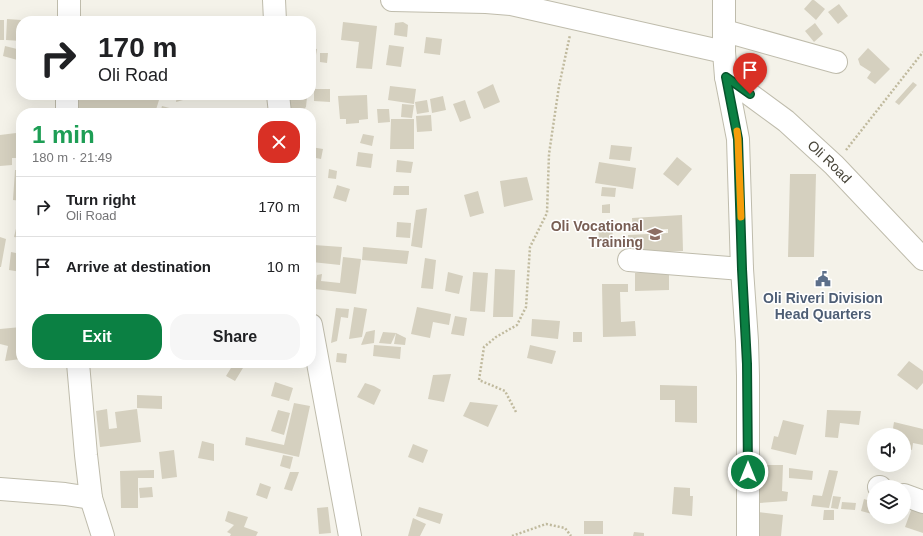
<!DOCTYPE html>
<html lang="en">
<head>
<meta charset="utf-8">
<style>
  :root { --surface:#fff; --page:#f6f6f6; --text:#202124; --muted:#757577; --line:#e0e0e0; --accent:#0b8043 }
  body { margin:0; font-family:Arial,sans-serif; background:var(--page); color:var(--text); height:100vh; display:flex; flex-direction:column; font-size:15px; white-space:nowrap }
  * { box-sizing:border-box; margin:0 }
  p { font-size:13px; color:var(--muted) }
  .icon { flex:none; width:22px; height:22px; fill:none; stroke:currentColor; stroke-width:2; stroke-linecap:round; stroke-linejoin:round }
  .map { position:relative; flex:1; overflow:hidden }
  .drawer { position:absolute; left:16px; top:108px; width:300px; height:260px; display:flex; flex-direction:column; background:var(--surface); border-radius:16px; box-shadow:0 4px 16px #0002 }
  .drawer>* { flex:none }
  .top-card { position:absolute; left:16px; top:16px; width:300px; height:84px; border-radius:16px; box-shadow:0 4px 16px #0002; background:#fff; color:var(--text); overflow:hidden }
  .tools { position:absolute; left:867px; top:428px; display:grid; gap:8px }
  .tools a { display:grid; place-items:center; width:44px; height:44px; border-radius:50%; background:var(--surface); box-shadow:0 4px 16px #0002; font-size:20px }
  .pin { position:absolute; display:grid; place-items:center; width:34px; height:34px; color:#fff; margin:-41px -17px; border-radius:50% 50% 50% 0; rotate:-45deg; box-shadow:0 0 4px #0007 }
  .pin .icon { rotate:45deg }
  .me { position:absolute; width:44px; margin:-22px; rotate:0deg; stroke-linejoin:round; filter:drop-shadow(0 0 3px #0008) }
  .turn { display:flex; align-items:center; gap:14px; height:84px; padding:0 16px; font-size:18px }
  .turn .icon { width:52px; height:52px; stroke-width:2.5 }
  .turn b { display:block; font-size:28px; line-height:34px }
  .round { display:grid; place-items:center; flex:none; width:42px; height:42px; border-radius:16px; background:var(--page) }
  .summary { display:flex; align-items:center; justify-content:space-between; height:68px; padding:0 16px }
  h1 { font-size:24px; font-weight:700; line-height:30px; color:#1e9e55 }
  .button { display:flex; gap:8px; margin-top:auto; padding:8px 16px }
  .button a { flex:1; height:46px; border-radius:16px; background:var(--accent); color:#fff; font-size:16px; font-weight:700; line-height:46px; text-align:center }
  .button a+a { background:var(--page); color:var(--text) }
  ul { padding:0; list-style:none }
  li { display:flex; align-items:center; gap:12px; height:60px; padding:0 16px; border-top:1px solid var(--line) }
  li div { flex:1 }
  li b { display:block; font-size:15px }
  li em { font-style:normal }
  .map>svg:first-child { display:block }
  .building { fill:#d5d0bf }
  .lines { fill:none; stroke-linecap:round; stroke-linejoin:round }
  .minor-casing { stroke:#bfbcac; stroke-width:24 }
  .path { stroke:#c0ba9e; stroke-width:2.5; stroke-dasharray:2 2; stroke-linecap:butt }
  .minor { stroke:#fff; stroke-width:22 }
  .route-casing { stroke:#07532c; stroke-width:10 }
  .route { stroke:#0b8043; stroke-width:7 }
  .slow { stroke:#f59e0b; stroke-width:7 }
  .labels { text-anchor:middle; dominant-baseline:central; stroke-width:3; stroke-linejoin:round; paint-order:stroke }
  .street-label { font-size:14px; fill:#474438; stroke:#fff }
  .education-label { font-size:14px; font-weight:bold; fill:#785e54; stroke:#fff; text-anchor:end }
  .service-label { font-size:14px; font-weight:bold; fill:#4e5e75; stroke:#fff }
</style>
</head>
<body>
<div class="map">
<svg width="923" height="536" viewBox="0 0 923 536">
  <rect width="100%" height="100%" fill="#f4f2e9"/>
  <path class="building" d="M812 0H814L825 9 816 20 804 9Z
    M839 4 848 16 838 24 828 12Z
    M7 19 21 20V41L6 40Z
    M0 20H4V40H0Z
    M343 22 377 26 372 69 356 68 359 42 341 40Z
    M403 22 408 25 407 37 394 35 395 23Z
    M815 23 823 34 814 42 805 31Z
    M426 37 442 39 440 55 424 53Z
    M389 45 404 47 401 67 386 65Z
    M5 46 21 50V61L3 56Z
    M311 48 317 49 315 61 311 60Z
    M868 48 890 69 875 84 867 78 871 72 860 65 858 59Z
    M320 53H328L327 63 320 62Z
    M913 82 917 85 899 105 895 102Z
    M493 84 500 102 484 109 477 92Z
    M390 86 416 89 414 104 388 100Z
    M314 89H330V102L314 101Z
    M77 95H138L159 100 155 113H78Z
    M177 95H191L190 98 176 102Z
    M367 95 368 119 359 120V123L346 124V119H340L338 96Z
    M290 96 307 97 306 107 302 111V113H289Z
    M443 96 446 110 432 113 430 99Z
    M427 100 429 112 417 114 415 102Z
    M465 100 471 118 460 122 453 104Z
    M402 104 414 105 412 118 401 117Z
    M162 106 177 110 176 113H160Z
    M377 109H389L390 122 378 123Z
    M431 115 432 131 417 132 416 116Z
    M391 119H414V149H390Z
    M16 133 17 158H12V165L0 166V135Z
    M363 134 374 136 372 146 360 143Z
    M611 145 632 147 630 161 609 159Z
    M311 147 323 149 321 159 311 157Z
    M358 152 373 154 371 168 356 166Z
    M677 157 692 169 678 186 663 174Z
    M397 160 413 162 411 173 396 172Z
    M599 162 636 168 633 189 595 183Z
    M329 169 337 171 336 179 328 178Z
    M15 170H21V201L13 200Z
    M790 174H816L814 257H788Z
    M527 177 533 200 504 207 500 181Z
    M337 185 350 189 346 202 333 198Z
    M394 186H409V195H393Z
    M602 187 616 188 615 197 601 196Z
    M478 191 484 213 470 217 464 195Z
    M610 204V213H602V205Z
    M427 208 422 248 411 246 416 210Z
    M682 215 683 251 629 254 628 235 668 233V229L633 231 632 218Z
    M18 220H21V238L14 237Z
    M397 222 411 223 410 238 396 237Z
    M612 224 613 240 599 241 598 225Z
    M0 237 6 239 1 267H0Z
    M314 245 342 247 340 265 312 262Z
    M363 247 409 251 407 264 362 260Z
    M11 252 21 254V272L9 270Z
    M343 257 361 259 356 294 315 289 317 275 322 274 321 281 340 283Z
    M425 258 436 260 433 289 421 288Z
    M495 269 515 270 513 317H493Z
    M448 272 463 276 459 294 445 291Z
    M473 272 488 273 485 312 470 311Z
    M669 272V290L635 291V273Z
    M602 284H628V292H620L621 322 635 321 636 336 603 337Z
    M354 307 367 309 362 337 349 339Z
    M417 307 451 314 449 325 433 322 430 338 411 334Z
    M336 308 349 309 348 318 341 317 337 341 331 343Z
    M455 316 467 318 464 336 451 334Z
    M532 319 560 321 558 339 531 336Z
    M21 327V359L5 361 8 346 0 344V329Z
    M375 330 374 343 361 345 366 332Z
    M383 332 396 333 406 338 405 345 394 344 396 333 391 344 379 343Z
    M573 332H582V342H573Z
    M374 345 401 347 400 359 373 356Z
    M530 345 556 351 552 364 527 358Z
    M337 353 347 354 346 363 336 362Z
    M909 361 923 371V383L917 390 897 375Z
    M234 363H246L235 381 226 376Z
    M451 374 444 402 428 399 433 375Z
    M275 382 293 388 289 401 271 396Z
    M365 383 374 386 381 390 374 405 357 397Z
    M660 385 697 386V423L675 422V400H660Z
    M137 395 162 396V409L137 408Z
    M470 402 498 405 488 427 463 416Z
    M294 403 310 406 299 457 245 445 246 437 284 445Z
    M107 409 109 429 117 428 115 412 137 409 141 442 100 447 96 411Z
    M278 410 290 413 284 435 271 431Z
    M827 410 861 411 859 425 840 423 838 438 825 437Z
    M783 420 804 425 796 455 771 449 774 436 778 437Z
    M894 422 923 429V445L913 443 912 450 904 447V435H892Z
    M202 441 214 444V461L198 458Z
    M413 444 428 450 423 463 408 457Z
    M174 450 177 477 162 479 159 452Z
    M283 455 293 457 290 469 280 466Z
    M757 465H783L782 491 788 492 787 501 759 503Z
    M789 468 813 471 812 480 789 478Z
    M154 470V478H138V508H121L120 471Z
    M829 470 838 471 829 508 811 506 813 495 822 496Z
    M290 472H299L292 491 284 489Z
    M260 483 271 487 267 499 256 495Z
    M152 487 153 497 140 498 139 488Z
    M674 487 690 488V496H693L692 516 672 514Z
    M833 496 841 497 838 509 831 508Z
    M864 499 874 502 872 514 861 511Z
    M842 502 856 503 855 510 841 509Z
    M328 507 331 533 319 534 317 508Z
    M419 507 443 514 440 524 416 516Z
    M912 508 923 512V533L905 527Z
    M824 510H834V520H823Z
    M228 511 248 517 244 527 258 532 256 536H230L231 534 227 532 234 525 225 521Z
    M758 512 783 515 781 536H756Z
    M413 518 426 524 420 536H408Z
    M584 521H603V534H584Z
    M634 532 644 533V536H633Z"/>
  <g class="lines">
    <defs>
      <g id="minor">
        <path d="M274 0 275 21"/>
        <path d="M392 0 486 2 511 4 724 52"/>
        <path d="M724 0V52L726 77 738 139 742 269 747 341 748 376V536"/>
        <path d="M69 21V0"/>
        <path d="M725 31 836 62"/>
        <path id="s1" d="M726 77 786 121 834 165 923 259"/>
        <path d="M278 95 280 113"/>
        <path d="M67 113V95"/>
        <path d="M629 260 742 269"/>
        <path d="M311 325 350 536"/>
        <path d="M78 363 86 455 91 498 103 536"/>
        <path d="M879 487H880"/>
        <path d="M0 489 65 494 91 498"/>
        <path d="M904 495 923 502"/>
      </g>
    </defs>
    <use href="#minor" class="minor-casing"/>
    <path class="path" d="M846 150 923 52
      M516 412 505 391 479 380 484 347 496 337 517 325 526 307 530 247 547 213 549 154 559 86 570 35
      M512 536 546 524 565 528 571 536"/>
    <use href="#minor" class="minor"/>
  </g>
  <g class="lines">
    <defs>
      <path id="route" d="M748 472 747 364 742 269 738 139 726 77 750 94"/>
    </defs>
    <use href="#route" class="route-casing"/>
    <use href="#route" class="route"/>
    <path class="slow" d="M737 131 738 139 741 217"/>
  </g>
  <defs>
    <symbol id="school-bare" viewBox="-9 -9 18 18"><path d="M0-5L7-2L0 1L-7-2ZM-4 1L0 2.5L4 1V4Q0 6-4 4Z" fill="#8d6e63" stroke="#fff" stroke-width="2.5" paint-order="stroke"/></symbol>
    <symbol id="civic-bare" viewBox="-9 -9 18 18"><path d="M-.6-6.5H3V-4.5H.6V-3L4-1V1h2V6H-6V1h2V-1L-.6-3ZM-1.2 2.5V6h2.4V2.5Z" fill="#5c6f8a" stroke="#fff" stroke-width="2.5" paint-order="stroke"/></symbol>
  </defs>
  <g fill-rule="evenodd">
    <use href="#school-bare" x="644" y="223" width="22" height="22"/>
    <use href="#civic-bare" x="812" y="268" width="22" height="22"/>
  </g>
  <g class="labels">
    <g class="street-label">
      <text stroke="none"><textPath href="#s1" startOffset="134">Oli Road</textPath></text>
    </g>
    <g class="education-label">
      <text x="643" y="226">Oli Vocational<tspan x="643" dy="16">Training</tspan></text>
    </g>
    <g class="service-label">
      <text x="823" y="298">Oli Riveri Division<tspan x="823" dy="16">Head Quarters</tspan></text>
    </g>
  </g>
</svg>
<div class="tools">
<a><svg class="icon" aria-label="sound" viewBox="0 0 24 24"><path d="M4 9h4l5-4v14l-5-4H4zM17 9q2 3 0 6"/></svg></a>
<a><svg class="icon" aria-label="layers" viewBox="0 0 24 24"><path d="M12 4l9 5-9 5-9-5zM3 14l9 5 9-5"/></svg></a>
</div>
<div class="pin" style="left:750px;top:94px;background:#d93025"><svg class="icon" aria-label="arrive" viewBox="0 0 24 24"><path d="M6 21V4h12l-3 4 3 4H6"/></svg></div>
<svg class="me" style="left:748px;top:472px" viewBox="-20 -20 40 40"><circle r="17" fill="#0b8043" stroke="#fff" stroke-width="3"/><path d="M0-11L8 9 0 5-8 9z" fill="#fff"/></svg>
<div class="top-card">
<div class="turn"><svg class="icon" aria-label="right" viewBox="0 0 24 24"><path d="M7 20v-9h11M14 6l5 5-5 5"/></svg><div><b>170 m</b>Oli Road</div></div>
</div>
<section class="drawer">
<div class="summary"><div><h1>1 min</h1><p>180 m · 21:49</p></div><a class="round" style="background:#d93025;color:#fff"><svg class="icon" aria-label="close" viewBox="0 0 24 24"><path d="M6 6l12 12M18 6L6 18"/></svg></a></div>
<ul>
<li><svg class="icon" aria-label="right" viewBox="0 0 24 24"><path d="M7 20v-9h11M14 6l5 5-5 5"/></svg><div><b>Turn right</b><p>Oli Road</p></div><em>170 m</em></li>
<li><svg class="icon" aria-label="arrive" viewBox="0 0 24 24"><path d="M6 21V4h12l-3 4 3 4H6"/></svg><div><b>Arrive at destination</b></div><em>10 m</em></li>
</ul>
<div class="button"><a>Exit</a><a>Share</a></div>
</section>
</div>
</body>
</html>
